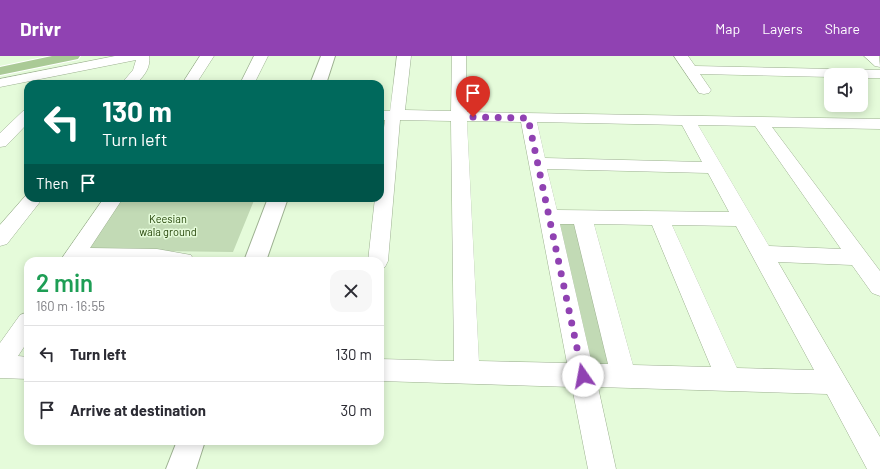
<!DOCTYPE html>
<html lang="en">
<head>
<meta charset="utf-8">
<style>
  :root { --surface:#fff; --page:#f7f7f7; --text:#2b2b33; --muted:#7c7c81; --line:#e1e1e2; --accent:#9042b2 }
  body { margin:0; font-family:Barlow,sans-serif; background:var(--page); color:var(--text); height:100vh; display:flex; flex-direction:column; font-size:15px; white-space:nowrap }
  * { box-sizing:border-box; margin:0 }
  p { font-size:13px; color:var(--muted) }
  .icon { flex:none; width:22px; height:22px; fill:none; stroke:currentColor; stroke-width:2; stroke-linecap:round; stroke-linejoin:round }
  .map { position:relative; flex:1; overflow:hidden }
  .drawer { position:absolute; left:24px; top:201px; width:360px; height:188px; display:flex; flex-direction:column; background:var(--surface); border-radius:12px; box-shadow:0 2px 10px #0003 }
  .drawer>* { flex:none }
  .hud { position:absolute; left:24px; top:24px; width:360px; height:122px; border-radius:12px; box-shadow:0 2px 10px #0003; background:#00695c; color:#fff; overflow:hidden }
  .fabs { position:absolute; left:824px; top:12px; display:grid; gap:8px }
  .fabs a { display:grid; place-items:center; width:44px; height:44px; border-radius:8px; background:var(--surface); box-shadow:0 2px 10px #0003; font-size:20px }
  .pin { position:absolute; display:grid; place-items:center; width:34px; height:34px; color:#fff; margin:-41px -17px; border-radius:50% 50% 50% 0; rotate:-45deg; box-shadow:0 0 4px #0007 }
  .pin .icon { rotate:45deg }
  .me { position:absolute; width:44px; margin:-22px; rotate:348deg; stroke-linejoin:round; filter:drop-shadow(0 0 3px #0008) }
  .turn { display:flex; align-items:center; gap:14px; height:84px; padding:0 12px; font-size:18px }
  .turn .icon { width:52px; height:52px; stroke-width:2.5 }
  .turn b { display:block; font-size:28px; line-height:34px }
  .then { display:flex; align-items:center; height:38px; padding:0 12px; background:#0003; gap:8px; font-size:15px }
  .round { display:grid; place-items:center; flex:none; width:42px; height:42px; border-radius:12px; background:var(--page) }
  .summary { display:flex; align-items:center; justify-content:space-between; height:68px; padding:0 12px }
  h1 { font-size:24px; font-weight:600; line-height:30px; color:#1e9e55 }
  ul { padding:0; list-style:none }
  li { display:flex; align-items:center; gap:12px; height:56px; padding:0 12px; border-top:1px solid var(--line) }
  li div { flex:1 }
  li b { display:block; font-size:15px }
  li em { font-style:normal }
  header { display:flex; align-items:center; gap:24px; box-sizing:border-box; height:56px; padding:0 20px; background:var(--accent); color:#fff }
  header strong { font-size:19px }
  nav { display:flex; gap:22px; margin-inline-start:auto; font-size:14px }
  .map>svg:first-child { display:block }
  .green { fill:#c2dab5 }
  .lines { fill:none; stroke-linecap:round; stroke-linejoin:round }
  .minor-casing { stroke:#9db191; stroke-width:1 }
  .tertiary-casing { stroke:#9db191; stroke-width:2 }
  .primary-casing { stroke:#fff; stroke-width:2 }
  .minor { fill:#fff; fill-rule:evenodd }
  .tertiary { fill:#fff; fill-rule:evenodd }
  .primary { fill:#aaca96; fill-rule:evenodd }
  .route { stroke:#9042b2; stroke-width:7; stroke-dasharray:0 12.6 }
  .labels { text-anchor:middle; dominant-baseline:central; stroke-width:3; stroke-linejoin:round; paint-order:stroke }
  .park-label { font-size:11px; fill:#1f3f02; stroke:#e5fbda }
</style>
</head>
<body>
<header>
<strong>Drivr</strong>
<nav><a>Map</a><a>Layers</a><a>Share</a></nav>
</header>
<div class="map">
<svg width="880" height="413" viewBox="0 0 880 413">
  <rect width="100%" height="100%" fill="#e5fbda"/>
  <path class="green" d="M119 142H255L233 196 84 194Z
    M554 163 578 165 615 313 585 312Z"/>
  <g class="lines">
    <defs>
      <path id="minor" d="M115 0H149C151 12 144 20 136 28H121L133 14 136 4 0 31V23Z
        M200 0H214L196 28H182Z
        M254 0H268L254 28H240Z
        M397 0H411L405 54 451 55 452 0H466L467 56 880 63V73L772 71 880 215V240L872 237 852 209 778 206 880 381V413H867L827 338 598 331 616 413H588L572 331 380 325V303L454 305 451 65 400 64 388 205 385 211 380 212V205H368L375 142H380V103L385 64 380 65V55H390ZM467 65 521 66 567 307 479 305ZM537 66 682 69 702 106 545 102ZM698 69 755 70 841 193 769 190ZM547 113 708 117 729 156 557 154ZM560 168H574L608 308H592ZM594 168 652 169 711 311 633 309ZM672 169 736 170 814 314 737 312Z
        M674 0H688L695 10 880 14V22H861V19H831V21L700 18 711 34 709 37 704 38 699 37Z
        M864 0H879L880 11 875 10Z
        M28 53V67L6 90 0 91V77L23 55Z
        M28 137V142H43L7 188 0 190V169Z
        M104 142H123L90 192 157 193 191 199 194 205H60Z
        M28 256V285L18 300 28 301V323L0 322V287L20 259Z"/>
      <path id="tertiary" d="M321 0H335L326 28H310Z
        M268 142H288L266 205H244Z
        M177 385H205L196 413H166Z"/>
      <path id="primary" d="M52 0H80L78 3 73 4 0 19V11Z"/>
    </defs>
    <use href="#minor" class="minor-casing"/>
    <use href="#tertiary" class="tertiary-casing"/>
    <use href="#primary" class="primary-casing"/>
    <use href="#minor" class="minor"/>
    <use href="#tertiary" class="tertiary"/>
    <use href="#primary" class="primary"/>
  </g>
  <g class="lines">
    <path class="route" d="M473 61 528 62 583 320"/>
  </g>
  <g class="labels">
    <g class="park-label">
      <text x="168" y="162">Keesian<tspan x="168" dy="13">wala ground</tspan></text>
    </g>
  </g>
</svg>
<div class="fabs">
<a><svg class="icon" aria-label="sound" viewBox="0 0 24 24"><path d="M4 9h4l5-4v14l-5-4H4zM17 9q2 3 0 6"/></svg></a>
</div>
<div class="pin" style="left:473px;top:61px;background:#d93025"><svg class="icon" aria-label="arrive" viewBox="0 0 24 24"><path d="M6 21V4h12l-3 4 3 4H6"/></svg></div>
<svg class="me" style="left:583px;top:320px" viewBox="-20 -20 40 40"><circle r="19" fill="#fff"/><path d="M0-13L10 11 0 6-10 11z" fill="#9042b2"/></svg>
<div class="hud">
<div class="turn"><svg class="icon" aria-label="left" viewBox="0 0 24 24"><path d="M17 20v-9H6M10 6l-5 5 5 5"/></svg><div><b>130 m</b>Turn left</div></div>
<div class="then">Then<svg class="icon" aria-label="arrive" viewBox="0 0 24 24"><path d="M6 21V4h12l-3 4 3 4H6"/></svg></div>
</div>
<section class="drawer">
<div class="summary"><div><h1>2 min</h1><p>160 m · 16:55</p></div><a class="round"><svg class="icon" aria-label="close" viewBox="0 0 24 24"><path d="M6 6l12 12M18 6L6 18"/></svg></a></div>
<ul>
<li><svg class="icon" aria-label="left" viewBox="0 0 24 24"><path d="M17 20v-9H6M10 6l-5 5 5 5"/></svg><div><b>Turn left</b></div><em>130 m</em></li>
<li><svg class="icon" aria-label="arrive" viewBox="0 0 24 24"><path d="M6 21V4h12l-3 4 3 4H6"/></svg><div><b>Arrive at destination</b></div><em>30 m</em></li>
</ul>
</section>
</div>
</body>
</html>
